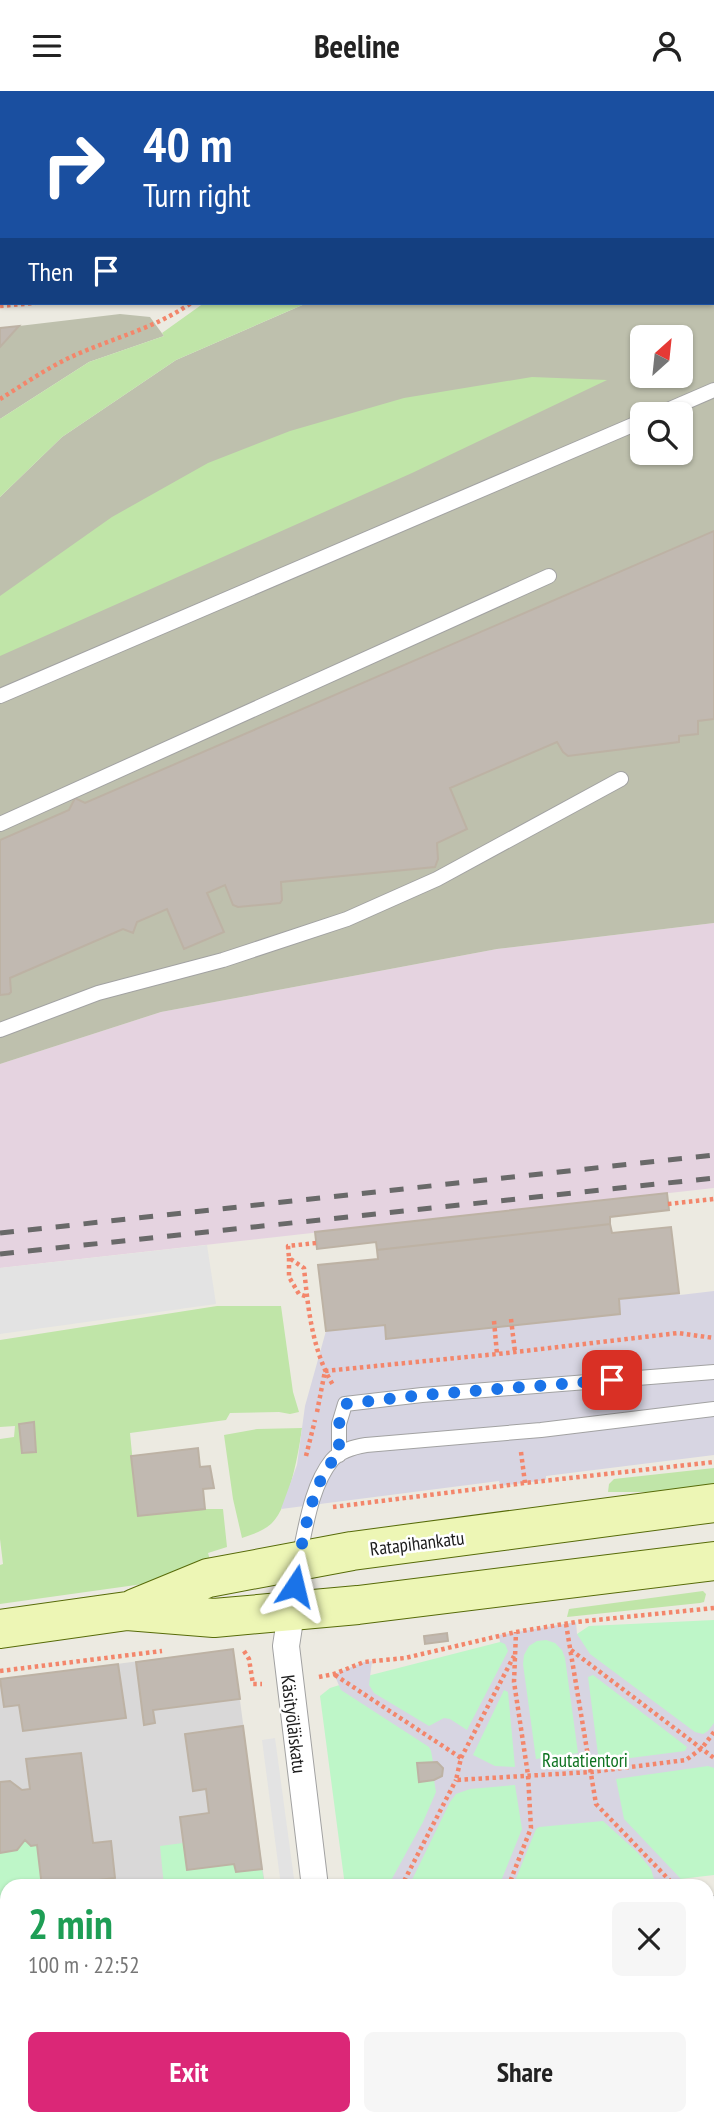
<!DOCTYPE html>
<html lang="en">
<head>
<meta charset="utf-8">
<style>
  :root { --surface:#fff; --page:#f6f6f6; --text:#222; --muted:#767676; --accent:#db2777 }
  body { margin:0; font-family:"PT Sans Narrow",sans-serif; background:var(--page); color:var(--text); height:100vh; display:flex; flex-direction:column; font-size:26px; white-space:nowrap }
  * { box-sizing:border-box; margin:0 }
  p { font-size:23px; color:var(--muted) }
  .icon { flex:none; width:38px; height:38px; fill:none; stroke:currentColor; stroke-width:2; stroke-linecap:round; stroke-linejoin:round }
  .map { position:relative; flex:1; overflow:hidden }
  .drawer { position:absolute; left:0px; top:1788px; width:714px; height:247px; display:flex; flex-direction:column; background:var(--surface); border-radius:21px 21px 0 0; box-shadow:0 2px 5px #0004 }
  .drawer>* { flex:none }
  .banner { position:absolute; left:0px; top:0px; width:714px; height:214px; box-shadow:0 2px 5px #0004; background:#1a4fa0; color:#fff; overflow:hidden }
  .needle { width:46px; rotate:27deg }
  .buttons { position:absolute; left:630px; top:234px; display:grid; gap:14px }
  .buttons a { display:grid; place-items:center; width:63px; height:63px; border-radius:10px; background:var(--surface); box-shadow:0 2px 5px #0004; font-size:35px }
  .pin { position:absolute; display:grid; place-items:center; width:60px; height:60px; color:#fff; margin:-30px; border-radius:14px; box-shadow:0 4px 10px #0006 }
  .me { position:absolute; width:77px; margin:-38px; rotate:10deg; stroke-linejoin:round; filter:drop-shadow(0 0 5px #0008) }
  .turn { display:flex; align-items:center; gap:24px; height:147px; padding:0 28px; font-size:32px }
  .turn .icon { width:91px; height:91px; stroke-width:2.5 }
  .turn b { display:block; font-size:49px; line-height:60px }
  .then { display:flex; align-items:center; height:66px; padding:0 28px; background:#0003; gap:14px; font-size:26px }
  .round { display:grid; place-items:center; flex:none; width:74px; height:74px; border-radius:10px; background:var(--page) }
  .head { display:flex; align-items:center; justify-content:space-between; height:119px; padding:0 28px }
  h1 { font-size:42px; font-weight:600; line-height:52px; color:#1e9e55 }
  .cta { display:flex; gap:14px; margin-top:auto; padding:14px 28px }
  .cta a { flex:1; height:80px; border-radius:10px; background:var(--accent); color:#fff; font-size:28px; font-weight:600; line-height:80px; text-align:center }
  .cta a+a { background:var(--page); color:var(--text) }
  header { display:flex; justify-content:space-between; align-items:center; height:91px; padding:0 28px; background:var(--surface); font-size:32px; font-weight:600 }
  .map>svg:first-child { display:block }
  .residential { fill:#d9d8d8 }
  .industrial { fill:#e5d3e0 }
  .construction { fill:#bec0ad; fill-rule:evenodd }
  .grass { fill:#c0e5a8 }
  .park { fill:#bef6c8 }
  .parking { fill:#e3e3e3 }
  .plaza { fill:#d7d5e2; fill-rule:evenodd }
  .building { fill:#c1b9b1; stroke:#bdb2a4; stroke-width:2 }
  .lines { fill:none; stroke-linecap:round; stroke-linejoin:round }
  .lane-casing { stroke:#a2a2a2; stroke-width:16 }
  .street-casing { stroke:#a2a2a2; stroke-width:28 }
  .secondary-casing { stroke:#576b09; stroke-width:40 }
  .path { stroke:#f3866b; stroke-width:4.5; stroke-dasharray:3.5 3.5; stroke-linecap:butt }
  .lane { stroke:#fff; stroke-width:14 }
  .street { stroke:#fff; stroke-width:26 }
  .secondary { stroke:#edf6b5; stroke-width:38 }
  .rail { stroke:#696969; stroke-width:5; stroke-dasharray:14 14; stroke-linecap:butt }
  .route { stroke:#1a73e8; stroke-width:12; stroke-dasharray:0 21.6 }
  .labels { text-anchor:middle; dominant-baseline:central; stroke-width:5; stroke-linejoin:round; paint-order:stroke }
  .street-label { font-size:19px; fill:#1b1b1b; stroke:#fff }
  .park-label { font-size:19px; fill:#0f7321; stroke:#fff }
</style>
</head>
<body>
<header><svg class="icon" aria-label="menu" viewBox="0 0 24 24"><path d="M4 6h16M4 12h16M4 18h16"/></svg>Beeline<svg class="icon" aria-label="person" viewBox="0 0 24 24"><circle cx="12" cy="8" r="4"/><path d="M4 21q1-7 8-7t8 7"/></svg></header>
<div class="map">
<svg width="714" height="2034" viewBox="0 0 714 2034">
  <rect width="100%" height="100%" fill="#eceae1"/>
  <path class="residential" d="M233 1558 265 1795 7 1796V2028H296V2034H0V1588Z
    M714 1884V2034H396L395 2028H707V1885Z"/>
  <path class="industrial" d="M714 832V1097L0 1177V973L161 921 497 858Z"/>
  <path class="construction" d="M712 161H714V832L497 858 161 921 0 973V406L62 346 176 269 307 212H712ZM642 247H681V285H642ZM642 324H681V362H642Z
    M120 223 150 226 164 245 89 271 0 328V256L19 235Z"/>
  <path class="grass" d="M204 212H307L176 269 62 346 0 406V328L89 271 164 245 162 242Z
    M532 286 607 289 412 382 0 565V505L112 426 208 372 290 340 404 307Z
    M217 1215H281L293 1301 299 1321 290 1323 279 1321 230 1322 226 1329 130 1342 138 1425 205 1418H223L227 1456 208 1462 211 1472 143 1493 0 1513V1474L3 1473 0 1448V1348L14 1346 15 1335 0 1336V1249Z
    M302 1337C299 1360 289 1416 272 1432 264 1440 253 1443 242 1447L233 1408 224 1344 257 1338Z
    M714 1377V1396L663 1401H608L609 1393 614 1388Z
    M703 1500 706 1503 704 1511 700 1512 567 1526 569 1518Z"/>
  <path class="park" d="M714 1529V1784L612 1796 345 1795 320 1605 330 1597 371 1584 500 1551 577 1543 589 1535Z
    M25 1749 37 1754 42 1795 7 1796V1872H0V1762L17 1759Z
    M183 1752 187 1779 234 1773 236 1781 262 1778 265 1795H191L190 1792 164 1795 160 1755Z"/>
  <path class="parking" d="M207 1154 216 1213 0 1243V1177Z
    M275 1647 295 1795H281L262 1649Z"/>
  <path class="plaza" d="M714 1200V1364L546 1385V1389L500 1395 499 1390 281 1418 297 1374 305 1315 326 1240 385 1234 387 1248 620 1223 619 1208 679 1202 680 1204Z
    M576 1531 577 1543 590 1563 695 1641 703 1643 708 1640 714 1632V1677L708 1675 616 1688 624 1728 680 1787 685 1795H656L651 1778 637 1761 603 1730 539 1736 536 1738 513 1795H499L522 1738 515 1694 470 1698 456 1703 450 1711 409 1795H388L423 1731 436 1701 434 1689 442 1685 443 1677 437 1671H433L431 1660 429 1656 341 1599 334 1583 364 1571 372 1570 369 1594 374 1602 429 1635 444 1627 450 1628 467 1639 508 1560 505 1553 500 1551 499 1544ZM546 1549 555 1552 562 1559 565 1567 578 1662 536 1668 523 1573 524 1564 529 1555 537 1550ZM593 1584 687 1656 685 1660 599 1671 588 1586ZM504 1599 508 1601 515 1676 495 1675 473 1664Z"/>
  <path class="building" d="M0 63H2V184H0Z
    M19 235 0 256V237Z
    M714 440V628L698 630V643L679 645V651L568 665 563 661 557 651 450 697 467 738 437 752 438 768 435 776 281 791 282 809 280 812 238 816 233 814 225 794 207 802 224 841 184 858 167 818 137 831 133 842 123 838 10 887 11 901 9 903 0 904V749L69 719 75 707 85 712Z
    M667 1102 669 1119 610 1126V1133L377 1159 376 1151 317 1158 315 1141Z
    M610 1133 612 1142 671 1136 679 1202 619 1208 620 1223 386 1248 385 1234 326 1240 318 1174 378 1168 377 1159Z
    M34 1331 36 1361 22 1362 19 1333Z
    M198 1357 200 1376 210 1375 214 1397 203 1398 205 1418 138 1425 131 1365Z
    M447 1542 448 1550 425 1553 424 1545Z
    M233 1558 240 1608 153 1619 155 1632 144 1634 136 1571Z
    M118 1573 126 1627 23 1640 19 1614 4 1616 0 1588Z
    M243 1635 262 1778 236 1781 234 1773 187 1779 180 1726 209 1722 206 1698 193 1700 185 1643Z
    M81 1662 93 1752 111 1750 115 1787 42 1796 37 1754 31 1755 25 1749 17 1759 0 1762V1691L10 1690 22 1699 30 1698 26 1668Z
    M437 1671 443 1677 442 1685 434 1689 419 1691 417 1672Z
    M714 1884V1952H707V1885Z
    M708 2015 710 2034H692L691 2028H707Z
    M45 2028H125L126 2034H45Z
    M208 2028H283V2034L292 2032V2034H217L216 2028Z
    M405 2028H462L463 2034H405Z"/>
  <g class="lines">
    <defs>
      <path id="lane" d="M712 101 714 100
        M656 324 714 299
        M0 605 642 330
        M0 733 549 485
        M0 939 98 902 223 869 347 828 437 788 621 688
        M339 1364V1333L345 1313 422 1304 714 1281
        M299 1467C306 1436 311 1395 332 1369 341 1359 354 1356 366 1354L541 1339 714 1318"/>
      <path id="street" d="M288 0V2
        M299 1470 286 1555 315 1796
        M707 1819 714 1818
        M344 2028 345 2034"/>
      <path id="secondary" d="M135 1517 208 1487 352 1460 714 1412
        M0 1538 127 1520 214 1527 358 1514 714 1470"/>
    </defs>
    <use href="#lane" class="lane-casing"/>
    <use href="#street" class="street-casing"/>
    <use href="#secondary" class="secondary-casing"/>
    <path class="path" d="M349 0V2
      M408 2 437 0
      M0 192 2 191
      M0 215 35 212
      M0 308C23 294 47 277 71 266 112 247 154 238 191 212
      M668 1113 714 1108
      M316 1152 288 1155 289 1167 304 1177C308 1217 312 1259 333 1294
      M289 1167V1186L299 1203 308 1206
      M511 1228 515 1261
      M494 1230 497 1263
      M325 1280 507 1262 678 1242 714 1247
      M317 1321 325 1280
      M521 1361 525 1392
      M306 1365 315 1329
      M333 1416 525 1392 714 1371
      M566 1533 596 1713 676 1796
      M571 1559 714 1667
      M244 1560 249 1568 253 1593H262
      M0 1580 162 1560
      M335 1584 461 1667 456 1689 591 1681 686 1669 702 1657 714 1641
      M319 1586 334 1583 364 1571 405 1567 516 1541 576 1531 714 1517
      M461 1667 514 1565
      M401 1796 456 1689
      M508 1796 531 1737 528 1684 514 1591 516 1541
      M198 2028 199 2034"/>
    <use href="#lane" class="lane"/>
    <use href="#street" class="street"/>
    <use href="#secondary" class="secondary"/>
    <path class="rail" d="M0 1142 714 1064
      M0 1163 714 1087"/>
  </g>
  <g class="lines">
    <path class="route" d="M295 1495C300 1462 311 1384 339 1364V1333L345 1313 422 1304 612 1289"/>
  </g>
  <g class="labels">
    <g class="street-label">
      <text transform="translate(417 1452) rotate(-7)">Ratapihankatu</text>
      <text transform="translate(294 1633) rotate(83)">Käsityöläiskatu</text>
    </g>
    <g class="park-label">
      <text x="585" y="1669">Rautatientori</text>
    </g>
  </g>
</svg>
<div class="buttons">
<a><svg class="needle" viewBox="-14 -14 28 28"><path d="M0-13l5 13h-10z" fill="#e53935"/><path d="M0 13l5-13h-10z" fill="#767676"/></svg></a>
<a><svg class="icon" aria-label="search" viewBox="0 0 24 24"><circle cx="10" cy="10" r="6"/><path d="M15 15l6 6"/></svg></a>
</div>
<div class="pin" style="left:612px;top:1289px;background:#d93025"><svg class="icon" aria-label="arrive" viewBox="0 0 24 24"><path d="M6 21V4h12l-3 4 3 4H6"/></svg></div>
<svg class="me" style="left:295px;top:1495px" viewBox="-20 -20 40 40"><path d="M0-17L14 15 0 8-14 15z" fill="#1a73e8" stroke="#fff" stroke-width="4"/></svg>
<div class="banner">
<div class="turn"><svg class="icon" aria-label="right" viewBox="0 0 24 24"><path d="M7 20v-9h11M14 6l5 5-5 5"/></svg><div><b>40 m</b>Turn right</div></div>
<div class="then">Then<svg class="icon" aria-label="arrive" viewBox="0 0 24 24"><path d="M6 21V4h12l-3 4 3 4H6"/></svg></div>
</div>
<section class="drawer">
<div class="head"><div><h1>2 min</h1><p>100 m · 22:52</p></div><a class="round"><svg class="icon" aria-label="close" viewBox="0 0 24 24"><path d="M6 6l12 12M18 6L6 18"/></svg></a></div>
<div class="cta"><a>Exit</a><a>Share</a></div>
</section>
</div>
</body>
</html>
